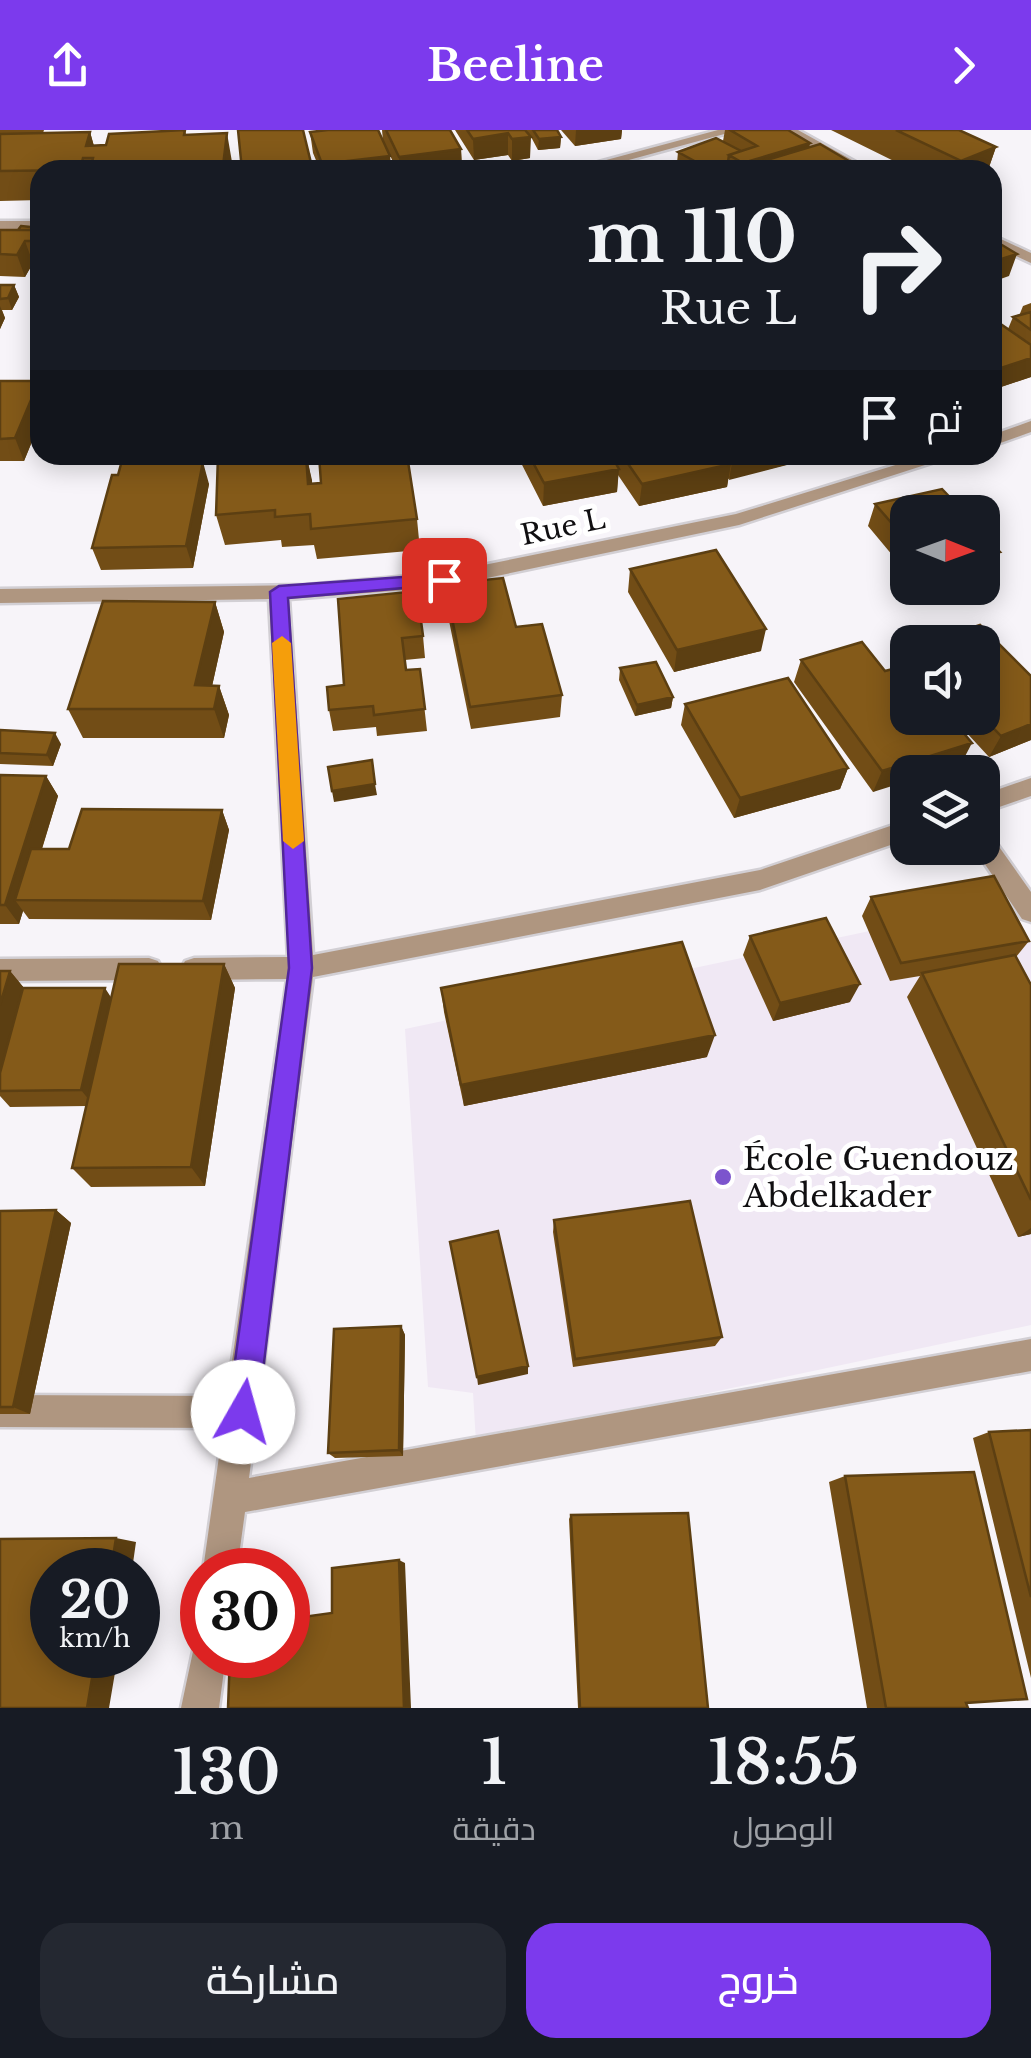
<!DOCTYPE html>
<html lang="ar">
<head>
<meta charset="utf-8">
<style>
  :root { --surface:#171b24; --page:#242831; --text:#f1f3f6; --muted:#9ea1a6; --accent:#7c3aed }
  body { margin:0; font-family:"Libre Baskerville",Cairo,serif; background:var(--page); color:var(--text); direction:rtl; height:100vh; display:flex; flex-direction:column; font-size:38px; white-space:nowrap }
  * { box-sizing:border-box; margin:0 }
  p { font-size:32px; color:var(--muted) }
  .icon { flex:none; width:55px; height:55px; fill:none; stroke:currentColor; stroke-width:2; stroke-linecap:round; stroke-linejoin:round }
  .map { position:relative; height:1578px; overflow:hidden; direction:ltr }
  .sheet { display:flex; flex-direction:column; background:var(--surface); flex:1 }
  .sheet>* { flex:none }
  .hud { position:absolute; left:30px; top:30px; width:972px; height:305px; border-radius:30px; box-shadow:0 5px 25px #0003; direction:rtl; background:#171b24; color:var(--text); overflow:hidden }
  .needle { width:65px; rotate:91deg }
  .fabs { position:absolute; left:890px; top:365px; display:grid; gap:20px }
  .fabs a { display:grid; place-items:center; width:110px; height:110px; border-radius:20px; background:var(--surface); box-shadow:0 5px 25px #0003; font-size:50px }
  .speed { position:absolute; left:30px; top:1418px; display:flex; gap:20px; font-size:50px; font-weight:700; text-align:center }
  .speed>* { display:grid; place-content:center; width:130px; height:130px; border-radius:50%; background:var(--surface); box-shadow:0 5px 25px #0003; line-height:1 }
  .speed small { font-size:25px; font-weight:400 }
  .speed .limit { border:15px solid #d22; background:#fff; color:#111 }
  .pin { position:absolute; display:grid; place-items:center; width:85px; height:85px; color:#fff; margin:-42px; border-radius:20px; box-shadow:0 5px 15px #0006 }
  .me { position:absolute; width:110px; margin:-55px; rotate:7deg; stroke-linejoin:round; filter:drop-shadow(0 0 8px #0008) }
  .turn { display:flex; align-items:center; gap:35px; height:210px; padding:0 40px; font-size:45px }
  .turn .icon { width:130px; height:130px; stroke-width:2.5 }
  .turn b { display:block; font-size:70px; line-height:85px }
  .then { display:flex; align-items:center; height:95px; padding:0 40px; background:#0003; gap:20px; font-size:38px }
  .eta { display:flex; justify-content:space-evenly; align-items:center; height:170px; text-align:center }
  .eta b { font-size:60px; font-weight:600; line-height:70px }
  .cta { display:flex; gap:20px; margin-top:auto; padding:20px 40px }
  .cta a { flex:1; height:115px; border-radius:30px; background:var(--accent); color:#fff; font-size:40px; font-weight:600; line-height:115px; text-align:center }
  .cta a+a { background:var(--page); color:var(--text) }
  header { display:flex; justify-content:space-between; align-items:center; height:130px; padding:0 40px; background:var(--accent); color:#fff; font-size:45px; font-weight:600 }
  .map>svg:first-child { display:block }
  .built { fill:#f0e8f4 }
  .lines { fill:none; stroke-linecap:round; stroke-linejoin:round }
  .street-casing { stroke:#d2cfd4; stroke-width:5 }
  .street { fill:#af9680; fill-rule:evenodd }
  .wall { fill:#724d16 }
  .shaded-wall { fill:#5c3f12 }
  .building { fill:#845a19; stroke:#5c3f12; stroke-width:2.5 }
  .route { fill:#7c3aed; stroke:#51269a; stroke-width:2.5 }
  .slow { fill:#f59e0b }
  .poi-dot { fill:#7c54cd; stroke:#fff; stroke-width:4 }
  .labels { text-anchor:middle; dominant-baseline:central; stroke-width:10; stroke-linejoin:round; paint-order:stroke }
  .far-street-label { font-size:28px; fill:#100f11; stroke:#fff }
  .poi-label { font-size:32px; fill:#100f11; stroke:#fff; text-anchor:start }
</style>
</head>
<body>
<header><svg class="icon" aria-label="forward" viewBox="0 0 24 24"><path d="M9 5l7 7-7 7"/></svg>Beeline<svg class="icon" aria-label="share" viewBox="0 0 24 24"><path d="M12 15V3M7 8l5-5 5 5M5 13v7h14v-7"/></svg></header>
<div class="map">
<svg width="1031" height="1578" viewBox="0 0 1031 1578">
  <rect width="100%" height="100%" fill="#f7f4f9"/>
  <path class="built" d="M1007 772 1031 813V1195L476 1312 473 1263 428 1257 405 899Z"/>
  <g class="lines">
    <defs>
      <path id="street" d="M718 0H739L592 40H569Z
        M782 0H798L870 40H853Z
        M0 91H40V99H0Z
        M992 105 1031 123V133L992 115Z
        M1031 291V302L992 316V305Z
        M928 325H956L739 395 444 457 289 469 313 825 760 740 908 690V709L760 760 313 847 249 1348 1031 1209V1241L245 1382 237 1440H203L223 1298 0 1297V1265L227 1266 287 849 194 850 185 847 181 839 185 831 194 828 288 827 269 469 0 473V459L306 455 444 443 736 384Z
        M1031 648V666L982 683V665Z
        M982 702 990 704 1031 762V792L1022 789 974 718H982Z
        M149 828 158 831 162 839 158 847 149 850 0 851V829Z
        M202 1509V1525H226L219 1578H181L195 1512Z"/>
    </defs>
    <use href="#street" class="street-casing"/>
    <use href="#street" class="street"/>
  </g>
  <path class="wall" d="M0 0H44L43 3 90 2 94 16 106 15 125 3 185 0 186 5 232 32 231 40H40V70L0 71Z
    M382 0H450L461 19 462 40H397L383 11Z
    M455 0H557L561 7 560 18 538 20 530 5V28L512 31 508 25 474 30Z
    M561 0H622L621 9 575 16Z
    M725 0H788L810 13 809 17 864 40H689L677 33 678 22 723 11Z
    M831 0H959L996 17 988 40H912Z
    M310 2 390 26 391 40H320L313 23Z
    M40 98V133H33L25 147 0 146V100Z
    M0 155H14L19 167 12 180H2L5 188 0 199Z
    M1031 173V247L992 260V188L1008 199 1013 187 1019 186 1023 176Z
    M0 251H39L40 255V292L24 331H0Z
    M128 325H189L187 332 209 354 193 438 101 440 92 418 118 345Z
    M211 325H307L312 354 417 389 420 420 317 429 314 415 282 417 281 410 225 415 216 385 218 335H214Z
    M517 325H611L615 332V325H811L810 329 728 349 727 357 639 376 618 345 617 362 543 376Z
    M875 374 908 382V444L868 396Z
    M630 439 761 521 674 542 628 462Z
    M445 454 516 497 562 565 560 587 471 599 446 476Z
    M338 469 423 506 425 528 405 530 406 540 420 539 427 601 377 606 376 597 333 601 329 580 344 555Z
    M215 472 224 502 212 556H219L229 585 224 608H83L68 579Z
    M982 512 1031 610 989 627 953 588H982Z
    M801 530 961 634 935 642H908L873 662 794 552Z
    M620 538 673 567 671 578 635 586 619 550Z
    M685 574 848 638 840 659 734 688 681 595Z
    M0 600 61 614 53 636 0 634Z
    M0 645 46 646 58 666 42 719H69L222 680 229 700 211 790 29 789 23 781 19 794H0Z
    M871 767 1029 811 1016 827 1031 855V1104L1018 1107 907 867 920 846 890 851 862 786Z
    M750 806 850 872 773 891 743 825Z
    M224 834 235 858 205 1056 91 1057 72 1038 87 976 10 977 0 966V841H10L24 858 111 868Z
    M441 858 707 927 464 976 444 882Z
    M56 1080 71 1093 30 1284H0V1081Z
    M554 1090 722 1207 715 1216 573 1237 553 1102Z
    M401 1196 405 1205 403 1326 335 1328 328 1323Z
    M1031 1300V1548L973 1308 989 1302Z
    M845 1346 966 1573 968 1578H867L829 1352Z
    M571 1385 708 1578H578L569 1389Z"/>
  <path class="shaded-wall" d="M576 0H622L621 9 575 16Z
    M90 2 98 31 93 28 86 16Z
    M227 3 232 32 231 40H224L223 36Z
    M508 3V25L474 30 473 9Z
    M531 7 530 28 512 31V9Z
    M561 7 560 18 538 20 539 9Z
    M810 13 806 34 757 33 755 40H742L743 33Z
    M996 17 988 40H958L961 31Z
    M461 19 462 40H400L399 27Z
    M390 26 391 40H323L322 34Z
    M728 32 727 40H709V39Z
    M312 37V40H275Z
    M25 111 33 133 25 147 17 125Z
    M1017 124 1009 146 992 152V132Z
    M14 155 19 167 12 180 8 168Z
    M0 176 5 188 0 199Z
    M1031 228V247L992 260V241Z
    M39 251 40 255V292L24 331 15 308Z
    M306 325 312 350 313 385 308 354Z
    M741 325H811L810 329 729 350 733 327Z
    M203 332 209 354 193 438 186 416Z
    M731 334 727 357 639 376 642 354Z
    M619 339 617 362 543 376 544 353Z
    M1000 422 990 444 982 446V426Z
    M215 472 224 502 207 579 195 555Z
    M766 499 761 521 674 542 677 520Z
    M219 556 229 585 224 608 214 579Z
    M673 567 671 578 635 586 637 575Z
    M1031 594V610L989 627 1001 606Z
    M55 603 61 614 53 636 47 625Z
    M972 613 961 634 935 642H908V651L873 662 882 641Z
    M848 638 840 659 734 688 740 668Z
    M46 646 58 666 26 770H15L23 781 19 794 5 775Z
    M375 654 377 665 334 672 332 661Z
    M222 680 229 700 211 790 203 771Z
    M224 834 235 858 205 1056 191 1037Z
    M10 841 24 858 0 945V875Z
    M860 854 850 872 773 891 780 873Z
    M105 858 116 875 94 976 81 960Z
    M715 905 707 927 464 976 461 955Z
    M56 1080 71 1093 30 1284 13 1277Z
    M1031 1098V1104L1018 1107Z
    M401 1196 405 1205 403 1326 399 1320Z
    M528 1236V1244L478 1255 477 1247Z
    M116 1408 136 1412 132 1440H111Z
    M399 1430 405 1433 411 1578H404Z
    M96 1525H118L109 1578H87Z"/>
  <path class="building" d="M185 0 184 5 227 3 223 36 90 40 93 28H83L80 40 0 41V4L90 2 86 16 106 15 109 4Z
    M238 0H303L312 37 275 40H242Z
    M328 0H378L390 26 322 34 310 2Z
    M386 0H450L461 19 399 27Z
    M467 0H525L531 7 512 9 508 3 473 9Z
    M533 0H557L561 7 539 9Z
    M730 0H788L810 13 743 33 729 25 757 16Z
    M896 0H959L996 17 961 31Z
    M716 8 741 21 729 25 728 32 709 39 678 22Z
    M820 14 864 40H768L757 33Z
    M21 96 40 98 38 100H18Z
    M0 100H40V111H25L17 125 0 124Z
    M992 109 1017 124 992 132Z
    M0 155H14L8 168 0 169Z
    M1031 182V200L1013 187Z
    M992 188 1031 215V228L992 241Z
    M0 251H39L15 308 0 309Z
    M235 325H306L308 354 321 353 319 325H407L417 389 311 399 310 384 275 387V380L216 385 218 326Z
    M529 325H611L619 339 544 353Z
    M622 325H724L731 334 642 354Z
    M160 326 159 333 203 332 186 416 92 418 112 345H118L123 327Z
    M942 359 964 382H908V412L875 374Z
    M982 403 1000 422 982 426Z
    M716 420 766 499 677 520 630 439Z
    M503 448 516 497 542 494 562 565 470 577 445 454Z
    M417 461 423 506 402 508 406 540 420 539 425 579 374 585 373 576 329 580 327 557 344 555 338 469Z
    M103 471 215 472 195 555 219 556 214 579H68Z
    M980 495 1031 546V594L1001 606 982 586V512H928Z
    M862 512 885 541 908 535V588H951L972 613 882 641 801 530Z
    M656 532 673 567 637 575 620 538Z
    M788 548 848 638 740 668 685 574Z
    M0 600 55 603 47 625 0 623Z
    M372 630 375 654 332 661 328 637Z
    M0 645 46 646 5 775H0Z
    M82 679 222 680 203 771 15 770 31 719H69Z
    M994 746 1029 811 901 833 871 767Z
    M826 788 860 854 780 873 750 806Z
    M682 812 715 905 461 955 441 858Z
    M1015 825 1031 855V1070L922 843Z
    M119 834H224L191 1037 72 1038Z
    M0 841H10L0 875Z
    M23 858H105L81 960 0 961V943Z
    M690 1071 722 1207 575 1229 554 1090Z
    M56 1080 13 1277H0V1081Z
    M498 1101 528 1236 477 1247 450 1112Z
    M401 1196 399 1320 328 1323 334 1199Z
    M1031 1300V1467L989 1302Z
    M974 1342 1027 1569 966 1573 968 1578H886L845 1346Z
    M688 1383 708 1578H580L571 1385Z
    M116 1408 111 1440H52V1525H96L87 1578H0V1409Z
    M399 1430 404 1578H228L230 1525H288V1489L332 1483V1438Z"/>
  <path class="route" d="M444 444 450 446V454L288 468 312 838 258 1282 253 1293 243 1297 233 1293 228 1282 289 838 270 462 279 456Z"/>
  <path class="slow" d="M282 506 291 513 304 711 293 719 283 711 272 513Z"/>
  <circle class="poi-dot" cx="723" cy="1047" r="10"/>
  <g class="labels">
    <g class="far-street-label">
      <text transform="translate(563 397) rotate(-12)">Rue L</text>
    </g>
    <g class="poi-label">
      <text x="743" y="1029">École Guendouz<tspan x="743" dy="37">Abdelkader</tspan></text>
    </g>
  </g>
</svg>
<div class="fabs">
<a><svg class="needle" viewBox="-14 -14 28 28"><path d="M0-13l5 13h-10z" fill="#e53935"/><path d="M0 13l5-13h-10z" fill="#9ea1a6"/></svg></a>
<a><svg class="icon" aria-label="sound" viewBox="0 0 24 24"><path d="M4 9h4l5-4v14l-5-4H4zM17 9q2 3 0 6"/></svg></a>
<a><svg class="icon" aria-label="layers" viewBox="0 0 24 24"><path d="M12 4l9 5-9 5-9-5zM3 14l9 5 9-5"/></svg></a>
</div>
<div class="speed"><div>20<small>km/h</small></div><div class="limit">30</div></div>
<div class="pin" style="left:444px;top:450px;background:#d93025"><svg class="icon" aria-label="arrive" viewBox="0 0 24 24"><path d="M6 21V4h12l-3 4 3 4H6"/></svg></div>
<svg class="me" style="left:243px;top:1282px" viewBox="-20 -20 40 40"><circle r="19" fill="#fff"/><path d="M0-13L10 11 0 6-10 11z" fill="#7c3aed"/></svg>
<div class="hud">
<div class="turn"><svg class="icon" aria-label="right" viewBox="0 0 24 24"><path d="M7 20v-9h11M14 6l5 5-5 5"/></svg><div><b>110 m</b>Rue L</div></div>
<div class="then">ثم<svg class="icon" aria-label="arrive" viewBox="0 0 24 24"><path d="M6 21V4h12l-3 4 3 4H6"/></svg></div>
</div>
</div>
<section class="sheet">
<div class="eta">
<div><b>18:55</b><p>الوصول</p></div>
<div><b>1</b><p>دقيقة</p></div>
<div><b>130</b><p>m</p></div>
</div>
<div class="cta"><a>خروج</a><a>مشاركة</a></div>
</section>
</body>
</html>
